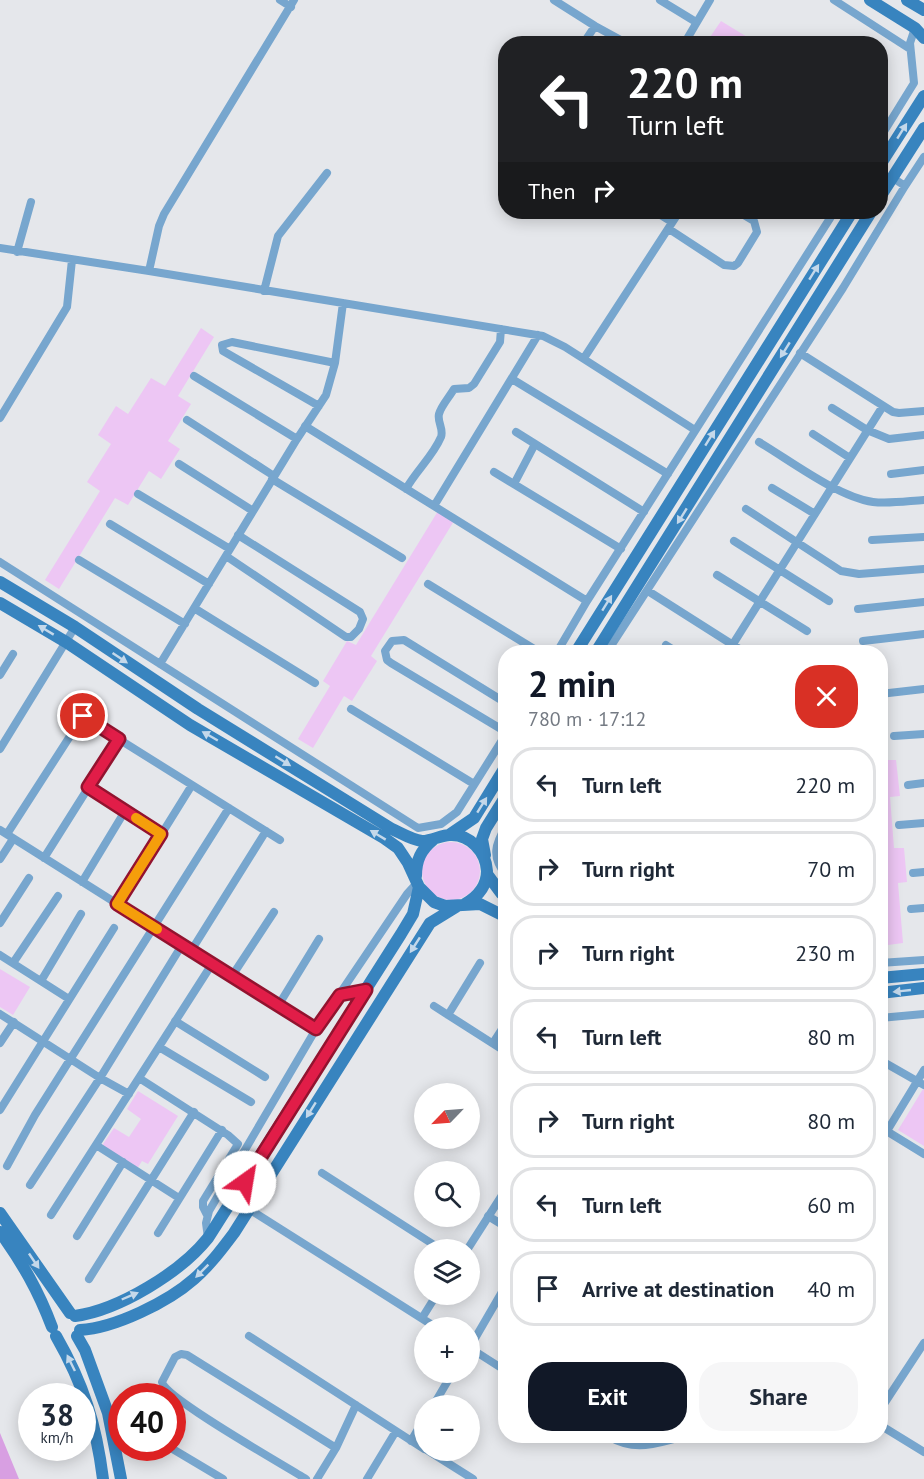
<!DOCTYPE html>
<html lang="en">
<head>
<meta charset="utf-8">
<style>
  :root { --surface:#fff; --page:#f6f6f7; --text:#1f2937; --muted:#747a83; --line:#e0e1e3; --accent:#111827 }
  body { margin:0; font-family:"PT Sans",sans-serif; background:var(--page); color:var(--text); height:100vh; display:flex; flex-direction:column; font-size:22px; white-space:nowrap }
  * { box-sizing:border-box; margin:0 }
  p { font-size:20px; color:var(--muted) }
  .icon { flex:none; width:33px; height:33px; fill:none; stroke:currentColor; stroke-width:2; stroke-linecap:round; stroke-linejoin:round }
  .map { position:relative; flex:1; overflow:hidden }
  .drawer { position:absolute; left:498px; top:645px; width:390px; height:798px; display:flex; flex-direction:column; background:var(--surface); border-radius:24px; box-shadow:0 3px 15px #0003 }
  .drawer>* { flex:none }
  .guide { position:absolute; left:498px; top:36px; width:390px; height:183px; border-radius:24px; box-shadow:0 3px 15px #0003; background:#202124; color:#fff; overflow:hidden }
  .needle { width:39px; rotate:245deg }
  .buttons { position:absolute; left:414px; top:1083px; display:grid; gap:12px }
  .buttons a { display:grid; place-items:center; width:66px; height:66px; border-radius:50%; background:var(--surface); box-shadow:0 3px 15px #0003; font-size:30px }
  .speed { position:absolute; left:18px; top:1383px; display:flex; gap:12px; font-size:30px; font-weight:700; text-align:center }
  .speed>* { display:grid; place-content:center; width:78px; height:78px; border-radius:50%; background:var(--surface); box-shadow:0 3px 15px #0003; line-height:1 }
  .speed small { font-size:15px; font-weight:400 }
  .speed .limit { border:9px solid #d22; background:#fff; color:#111 }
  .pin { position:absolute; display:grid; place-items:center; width:51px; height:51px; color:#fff; margin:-26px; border:3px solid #fff; border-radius:50%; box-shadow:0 2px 6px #0007 }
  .me { position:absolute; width:66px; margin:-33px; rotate:32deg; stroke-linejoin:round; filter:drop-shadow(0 0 4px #0008) }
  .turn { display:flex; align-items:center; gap:21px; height:126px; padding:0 30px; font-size:27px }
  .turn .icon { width:78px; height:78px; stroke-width:2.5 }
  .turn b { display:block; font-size:42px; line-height:51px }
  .then { display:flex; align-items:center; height:57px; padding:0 30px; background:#0003; gap:12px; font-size:22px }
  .round { display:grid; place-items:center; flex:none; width:63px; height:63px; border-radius:24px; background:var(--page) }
  .headline { display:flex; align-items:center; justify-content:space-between; height:102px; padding:0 30px }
  h1 { font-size:36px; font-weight:700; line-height:45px; color:var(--accent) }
  .cta { display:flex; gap:12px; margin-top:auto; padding:12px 30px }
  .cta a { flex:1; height:69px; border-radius:24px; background:var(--accent); color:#fff; font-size:24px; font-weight:700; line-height:69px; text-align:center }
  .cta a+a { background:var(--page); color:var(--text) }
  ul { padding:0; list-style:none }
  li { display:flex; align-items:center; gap:18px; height:75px; margin:0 12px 9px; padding:0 18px; border:3px solid var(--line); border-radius:24px }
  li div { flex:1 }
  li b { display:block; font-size:22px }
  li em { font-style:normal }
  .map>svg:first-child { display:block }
  .green { fill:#edc6f4 }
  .forest { fill:#d89fe2 }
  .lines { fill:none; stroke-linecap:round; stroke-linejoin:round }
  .street { stroke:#77a6ce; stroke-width:8 }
  .secondary { stroke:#3884bf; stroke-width:12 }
  .oneway { fill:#c4d8ea }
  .route-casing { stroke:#92132f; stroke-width:15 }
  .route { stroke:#e11d48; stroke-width:10 }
  .slow { stroke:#f59e0b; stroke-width:10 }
</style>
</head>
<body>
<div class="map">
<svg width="924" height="1479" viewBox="0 0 924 1479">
  <rect width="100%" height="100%" fill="#e5e7eb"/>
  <path class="green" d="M721 21 757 43H706Z
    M201 328 214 337 178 396 191 404 168 441 180 449 161 479 149 471 128 505 115 498 59 589 45 580 100 491 87 482 111 444 98 435 116 406 128 414 151 378 165 386Z
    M438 511 454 521 371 656 377 661 352 701 344 696 313 748 298 739 330 686 323 681 347 641 356 645Z
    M881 703H882L888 760H896L900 796 890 797 894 848H904L907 882 898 883 903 943 888 945 883 885H880Z
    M422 871a29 29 0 1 1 58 0a29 29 0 1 1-58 0Z
    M0 969 30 987 13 1015 0 1007Z
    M923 1089 924 1090V1146L898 1130Z
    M138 1091 178 1116 148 1164 142 1161 137 1169 101 1147 114 1128 129 1137 141 1119 127 1109Z"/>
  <path class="forest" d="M0 1433 19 1479H0Z"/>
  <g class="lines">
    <path class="street" d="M280 0 291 7
      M554 0 595 26 628 44
      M660 0 696 22
      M834 0 910 49
      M583 44 595 26
      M684 44 710 0
      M880 138 914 83 910 43 915 28
      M905 186 924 157
      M656 212 672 222
      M669 229 724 265 734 266 738 263 757 232 754 221 739 212
      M0 248 149 271 543 336 565 347 695 430
      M17 252 31 202
      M149 271 159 226 164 214 294 0
      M264 291 278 236 327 173
      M800 353 893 412 899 413 924 411
      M584 358 679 212
      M194 376 297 439
      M512 379 668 474
      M319 406 223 351 222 345 232 342 335 363
      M832 408 867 430 889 439 924 435
      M0 418 67 307 72 260
      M187 420 274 476
      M305 426 587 601
      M516 432 644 512
      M813 434 850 458
      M759 442C791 461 838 497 873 502 889 504 908 501 924 500
      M179 464 253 511
      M494 472 621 549
      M891 474 924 470
      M272 479 402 558
      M514 484 535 444
      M772 488 815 514
      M406 489C416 471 433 456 441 437 444 429 437 422 439 414 441 406 450 396 454 389L469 388 474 384 500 342 501 329
      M138 494 230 549
      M434 506 538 335
      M746 509 841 571 859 574 924 569
      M110 524 209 584
      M872 540 924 537
      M734 541 829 601
      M226 556 346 637H351L359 629 363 619 360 612 238 535
      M79 560 185 624
      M0 562 418 828 441 824 457 812 506 734
      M717 575 807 631
      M428 584 539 652
      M648 591 744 652
      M194 608 315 683
      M858 609 924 602
      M863 641 924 634
      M666 645 677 652
      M557 652 587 601 834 212
      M607 652 843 288 905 186 893 178
      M728 652 883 406
      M160 664 297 439 326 395 335 363 343 303
      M0 675 13 654
      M880 694 924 689
      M506 703 404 640 392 641 385 651 387 660 391 663 506 732
      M69 708 280 840
      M351 709 474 784
      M894 736 924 734
      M0 749 75 627
      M908 785 924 783
      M88 787 161 834
      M899 825 924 823
      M506 826C495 844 491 857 506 875
      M0 830 316 1029
      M7 834 83 716
      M44 858 119 739
      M0 859 13 839
      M913 873 924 872
      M82 882 125 811
      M118 904 192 785
      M911 909 924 908
      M0 923 29 878
      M191 951 266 831
      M0 955 69 999
      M13 963 58 896
      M880 963 924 960
      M232 976 274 912
      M41 981 81 914
      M340 995 366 990
      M278 1006 319 939
      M434 1006 506 1052
      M0 1014 100 1078 129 1094
      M448 1015 480 963
      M880 1018 924 1014
      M175 1021 265 1077
      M0 1043 14 1022
      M493 1043 506 1023
      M159 1047 251 1102
      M880 1060 924 1085
      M139 1078 228 1135 238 1144 203 1201V1207L207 1215
      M0 1110 114 928
      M880 1127 924 1154
      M887 1131 924 1070
      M96 1145 179 1198
      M7 1166 35 1115 229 808
      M322 1173 442 1250
      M30 1185 100 1078 182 945
      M249 1209 437 1328
      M51 1215 212 964
      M488 1216 506 1227
      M158 1233 222 1130
      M77 1236 123 1162
      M208 1238 206 1223 209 1211 316 1029 407 894 417 883
      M467 1250 506 1189
      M89 1279 194 1112
      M422 1318 437 1294
      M249 1336 424 1449
      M470 1347 506 1285
      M470 1348 506 1371
      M503 1348 506 1345
      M433 1406 453 1372
      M880 1410 924 1343
      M880 1425 924 1452
      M608 1436C637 1453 655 1443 686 1436
      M411 1441 424 1419
      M171 1448 223 1479
      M427 1450 473 1479
      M306 1479C284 1465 166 1399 162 1382L175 1357 181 1354 187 1355 336 1448
      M317 1479 336 1448 356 1405
      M367 1479 396 1431"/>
    <path class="secondary" d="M870 0 915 28 924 38
      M907 0 924 10
      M880 165 924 96
      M880 197 924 128
      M0 582 75 627 198 709 392 829C401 833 412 840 422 841 432 841 441 835 450 835 470 834 486 852 487 871 487 887 477 897 465 904
      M0 603 66 642 190 725 384 838 398 848 408 863 419 887 434 902 445 906 480 904 506 917
      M576 652 852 212
      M596 652 871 212
      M449 835 474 818 506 766
      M485 855 482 839 486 828 506 796
      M487 874 501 893 506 896
      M416 876C416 860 421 850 433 840
      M880 978 924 974
      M880 993 924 988
      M0 1213 70 1313
      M0 1232C23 1264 38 1290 52 1327
      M75 1316C119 1310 181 1272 208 1238L401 934 413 914 419 887
      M80 1330C115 1328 168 1302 194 1279 210 1265 222 1249 234 1233L430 923 456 907
      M56 1336C84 1385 96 1424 103 1479
      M77 1336 85 1350 108 1413 121 1479"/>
  </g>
  <defs><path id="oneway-solid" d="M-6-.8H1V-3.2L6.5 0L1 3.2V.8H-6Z" transform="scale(1.5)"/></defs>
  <g class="oneway">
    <use href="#oneway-solid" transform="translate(902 131) rotate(-58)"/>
    <use href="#oneway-solid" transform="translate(814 272) rotate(-58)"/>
    <use href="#oneway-solid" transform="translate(785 350) rotate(122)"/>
    <use href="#oneway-solid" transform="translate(710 438) rotate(-58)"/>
    <use href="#oneway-solid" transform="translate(682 516) rotate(122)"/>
    <use href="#oneway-solid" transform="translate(607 603) rotate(-58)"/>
    <use href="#oneway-solid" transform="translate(46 630) rotate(-149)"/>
    <use href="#oneway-solid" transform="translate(120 658) rotate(34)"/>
    <use href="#oneway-solid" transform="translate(210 736) rotate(-150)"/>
    <use href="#oneway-solid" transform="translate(283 761) rotate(32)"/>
    <use href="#oneway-solid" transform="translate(482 805) rotate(-58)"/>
    <use href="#oneway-solid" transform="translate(378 835) rotate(-149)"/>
    <use href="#oneway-solid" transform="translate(415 945) rotate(123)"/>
    <use href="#oneway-solid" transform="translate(902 991) rotate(174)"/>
    <use href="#oneway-solid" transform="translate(311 1110) rotate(122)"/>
    <use href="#oneway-solid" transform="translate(34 1261) rotate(56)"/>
    <use href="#oneway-solid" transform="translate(202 1271) rotate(135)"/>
    <use href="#oneway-solid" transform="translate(130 1296) rotate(-23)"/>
    <use href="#oneway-solid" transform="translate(71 1363) rotate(-116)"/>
  </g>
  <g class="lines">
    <defs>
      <path id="route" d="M83 716 119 739 88 787 161 834 117 904 316 1029 340 995 366 990 245 1182"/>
    </defs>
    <use href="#route" class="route-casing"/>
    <use href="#route" class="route"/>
    <path class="slow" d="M136 818 161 834 117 904 157 929"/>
  </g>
</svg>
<div class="buttons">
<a><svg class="needle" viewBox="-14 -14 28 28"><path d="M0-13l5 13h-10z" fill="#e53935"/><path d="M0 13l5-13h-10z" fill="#747a83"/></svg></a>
<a><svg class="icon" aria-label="search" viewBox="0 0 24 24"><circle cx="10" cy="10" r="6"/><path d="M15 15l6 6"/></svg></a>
<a><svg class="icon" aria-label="layers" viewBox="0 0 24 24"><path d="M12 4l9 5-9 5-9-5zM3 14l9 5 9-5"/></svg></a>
<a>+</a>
<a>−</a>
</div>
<div class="speed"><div>38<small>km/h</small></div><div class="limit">40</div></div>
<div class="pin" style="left:83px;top:716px;background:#d93025"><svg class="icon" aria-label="arrive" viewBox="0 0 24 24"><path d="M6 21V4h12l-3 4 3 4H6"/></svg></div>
<svg class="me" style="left:245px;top:1182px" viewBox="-20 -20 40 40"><circle r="19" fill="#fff"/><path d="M0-13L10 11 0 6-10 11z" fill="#e11d48"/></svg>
<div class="guide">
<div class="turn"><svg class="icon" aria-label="left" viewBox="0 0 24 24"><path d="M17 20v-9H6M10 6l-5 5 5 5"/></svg><div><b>220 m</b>Turn left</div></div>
<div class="then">Then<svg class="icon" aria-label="right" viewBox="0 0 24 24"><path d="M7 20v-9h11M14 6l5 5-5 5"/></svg></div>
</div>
<section class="drawer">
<div class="headline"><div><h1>2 min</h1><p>780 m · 17:12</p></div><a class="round" style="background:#d93025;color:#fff"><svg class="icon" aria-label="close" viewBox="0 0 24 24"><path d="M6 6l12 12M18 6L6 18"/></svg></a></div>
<ul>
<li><svg class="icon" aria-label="left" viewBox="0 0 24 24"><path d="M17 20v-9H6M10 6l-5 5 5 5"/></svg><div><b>Turn left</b></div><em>220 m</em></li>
<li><svg class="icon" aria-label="right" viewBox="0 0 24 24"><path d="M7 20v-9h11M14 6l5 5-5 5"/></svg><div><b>Turn right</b></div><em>70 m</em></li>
<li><svg class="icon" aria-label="right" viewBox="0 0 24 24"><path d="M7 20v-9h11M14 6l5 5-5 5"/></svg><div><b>Turn right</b></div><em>230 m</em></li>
<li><svg class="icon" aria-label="left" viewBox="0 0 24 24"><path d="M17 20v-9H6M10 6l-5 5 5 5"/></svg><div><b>Turn left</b></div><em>80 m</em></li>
<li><svg class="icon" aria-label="right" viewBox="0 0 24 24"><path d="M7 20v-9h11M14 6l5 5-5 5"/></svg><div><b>Turn right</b></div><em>80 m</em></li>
<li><svg class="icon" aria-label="left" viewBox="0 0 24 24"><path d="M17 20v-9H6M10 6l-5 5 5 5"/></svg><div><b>Turn left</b></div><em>60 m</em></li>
<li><svg class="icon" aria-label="arrive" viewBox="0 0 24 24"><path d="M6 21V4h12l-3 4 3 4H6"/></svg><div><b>Arrive at destination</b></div><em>40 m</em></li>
</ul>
<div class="cta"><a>Exit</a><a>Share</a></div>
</section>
</div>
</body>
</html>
